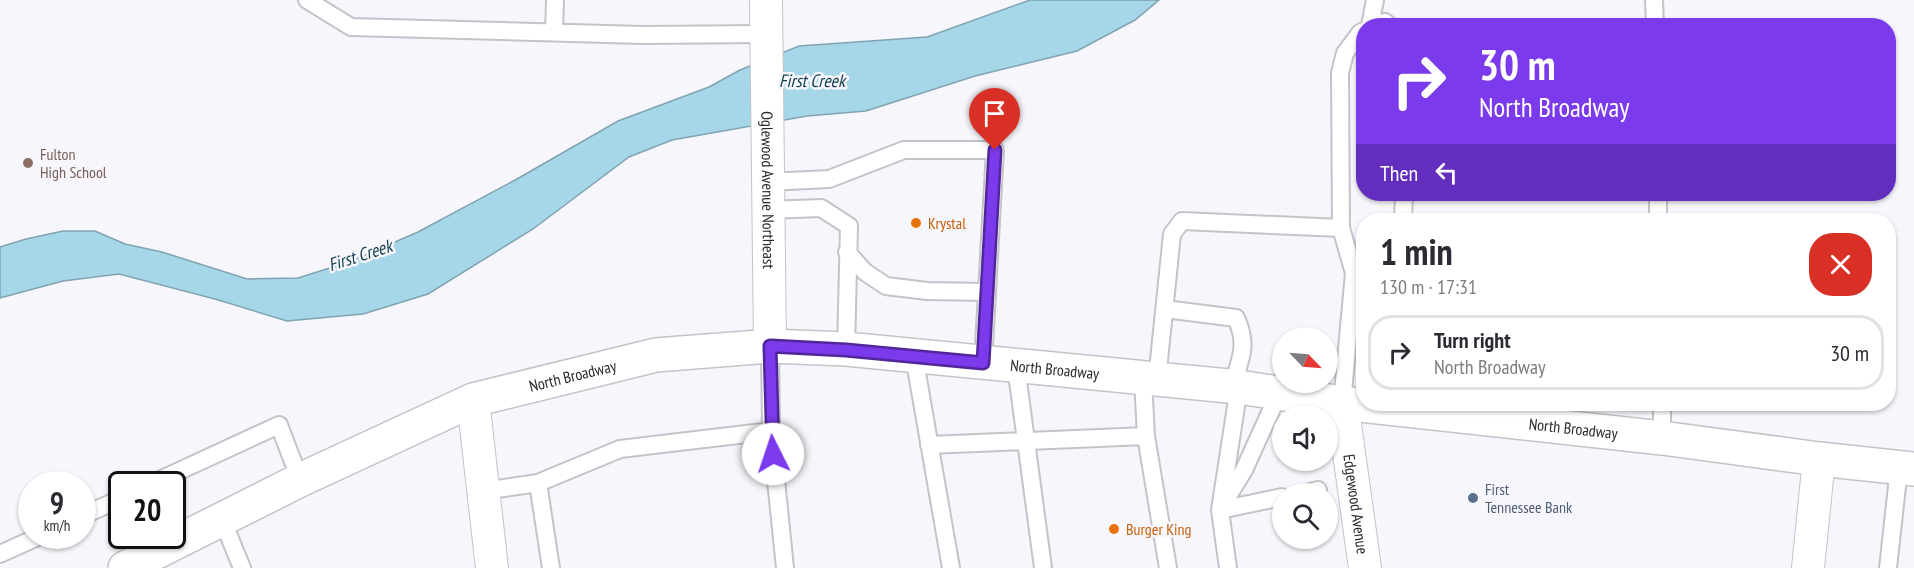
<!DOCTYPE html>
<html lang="en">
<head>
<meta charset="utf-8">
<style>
  :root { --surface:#fff; --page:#f2f2f3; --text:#2b2b33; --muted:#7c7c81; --line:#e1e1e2 }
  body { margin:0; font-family:"PT Sans Narrow",sans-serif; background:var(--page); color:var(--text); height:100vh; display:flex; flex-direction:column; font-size:22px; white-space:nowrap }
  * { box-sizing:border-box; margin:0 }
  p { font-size:20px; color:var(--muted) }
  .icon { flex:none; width:33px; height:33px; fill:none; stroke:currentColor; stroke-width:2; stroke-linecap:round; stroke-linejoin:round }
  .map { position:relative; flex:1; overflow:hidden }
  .sheet { position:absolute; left:1356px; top:213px; width:540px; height:198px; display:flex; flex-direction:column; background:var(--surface); border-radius:24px; box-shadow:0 2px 4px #0004 }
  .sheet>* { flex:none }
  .banner { position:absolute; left:1356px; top:18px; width:540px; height:183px; border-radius:24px; box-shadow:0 2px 4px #0004; background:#7c3aed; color:#fff; overflow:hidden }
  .needle { width:39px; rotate:115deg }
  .buttons { position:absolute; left:1272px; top:327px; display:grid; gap:12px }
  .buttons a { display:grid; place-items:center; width:66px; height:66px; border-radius:50%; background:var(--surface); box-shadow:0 2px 4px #0004; font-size:30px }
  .speed { position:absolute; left:18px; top:471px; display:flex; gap:12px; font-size:30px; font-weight:700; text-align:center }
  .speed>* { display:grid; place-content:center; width:78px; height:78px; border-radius:50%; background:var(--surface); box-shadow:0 2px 4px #0004; line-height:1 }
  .speed small { font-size:15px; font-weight:400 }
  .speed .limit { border:3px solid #111; border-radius:9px; background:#fff; color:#111 }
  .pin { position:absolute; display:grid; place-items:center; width:51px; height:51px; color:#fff; margin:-62px -26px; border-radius:50% 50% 50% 0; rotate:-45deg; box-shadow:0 0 6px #0007 }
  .pin .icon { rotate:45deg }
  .me { position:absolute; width:66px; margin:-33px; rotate:356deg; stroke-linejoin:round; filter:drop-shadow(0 0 4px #0008) }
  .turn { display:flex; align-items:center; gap:21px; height:126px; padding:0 24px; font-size:27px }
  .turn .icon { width:78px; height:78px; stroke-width:2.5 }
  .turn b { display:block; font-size:42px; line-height:51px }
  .then { display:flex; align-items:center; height:57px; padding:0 24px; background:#0003; gap:12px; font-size:22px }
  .round { display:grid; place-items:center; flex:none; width:63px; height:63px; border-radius:24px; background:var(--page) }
  .summary { display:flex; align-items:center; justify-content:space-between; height:102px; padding:0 24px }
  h1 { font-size:36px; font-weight:800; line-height:45px }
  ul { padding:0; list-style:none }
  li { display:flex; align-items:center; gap:18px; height:75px; margin:0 12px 9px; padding:0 12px; border:3px solid var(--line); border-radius:24px }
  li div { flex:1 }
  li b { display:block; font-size:22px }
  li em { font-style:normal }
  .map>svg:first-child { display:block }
  .water { fill:#a5d7e9; stroke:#80a3b0; stroke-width:1.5 }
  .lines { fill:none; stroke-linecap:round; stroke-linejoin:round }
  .lane-casing { stroke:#c3c3c9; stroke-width:20 }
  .street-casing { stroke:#c3c3c9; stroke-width:34 }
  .primary-casing { stroke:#c3c3c9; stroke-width:36 }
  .lane { stroke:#fff; stroke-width:16 }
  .street { stroke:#fff; stroke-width:32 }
  .primary { stroke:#fff; stroke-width:33 }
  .route-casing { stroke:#51269a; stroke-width:15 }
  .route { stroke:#7c3aed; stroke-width:10 }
  .education-dot { fill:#8d6e63; stroke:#f6f6fc; stroke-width:2 }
  .food-dot { fill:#e8710a; stroke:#f6f6fc; stroke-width:2 }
  .service-dot { fill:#5c6f8a; stroke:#f6f6fc; stroke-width:2 }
  .labels { text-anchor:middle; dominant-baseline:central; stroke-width:5; stroke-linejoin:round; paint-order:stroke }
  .education-label { font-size:16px; fill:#785e54; stroke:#f6f6fc; text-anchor:start }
  .street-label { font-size:16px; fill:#29292b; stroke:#f6f6fc }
  .food-label { font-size:16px; fill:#c56008; stroke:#f6f6fc; text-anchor:start }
  .service-label { font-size:16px; fill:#4e5e75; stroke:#f6f6fc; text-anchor:start }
  .water-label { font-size:18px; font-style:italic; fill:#123e4b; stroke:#f6f6fc }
</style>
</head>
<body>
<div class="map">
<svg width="1914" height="568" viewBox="0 0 1914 568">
  <rect width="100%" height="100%" fill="#f6f6fc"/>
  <path class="water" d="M1030 0H1159L1135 20 1077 51 975 76 866 111 807 116 672 140 629 157 533 229 428 294 363 314 287 321 215 299 119 274 63 281 0 298V247L26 239 63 231H95L125 244 162 252 247 279 298 278 349 262 418 232 517 179 618 121 709 87 740 70 799 46 927 37Z"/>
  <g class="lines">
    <defs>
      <path id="lane" d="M307 0 351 27 642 35 767 34
        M1654 0 1655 26
        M1370 26 1375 0
        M1377 26 1385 22 1390 26
        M554 32 555 0
        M768 182 829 179 904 150H995L983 363
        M1658 194V220
        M768 210 821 208 849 226 846 349
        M1403 220 1404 194
        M847 252 865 272 886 286 927 291 986 292
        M1165 309 1236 318C1249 346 1240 359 1232 387
        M770 346 771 431
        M914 356 951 568
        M1016 366 1043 568
        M1143 379 1146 436 1168 568
        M1157 380 1172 234 1182 221 1341 228
        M1342 403 1354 273 1341 228 1340 73 1345 53 1360 33 1364 31
        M1662 404V438
        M929 445 1146 436
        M538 483 551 568
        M151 484 279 425 300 480
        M483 491 538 483 620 449 771 431 785 568
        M1302 494 1318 490
        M1223 504 1244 470 1279 393
        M1220 510 1282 497
        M82 516 122 498
        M222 519 242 568
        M0 554 40 536
        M1228 568 1220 510 1239 387
        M1888 568 1899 468"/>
      <g id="street">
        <path id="s1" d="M766 0 770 346"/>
        <path d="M473 400 492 568"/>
        <path id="s2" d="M1342 403 1365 568"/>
        <path d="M1808 568 1819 459"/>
      </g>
      <g id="primary">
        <path id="s3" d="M125 568 300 480 473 400 656 355 770 346 846 349 1239 387 1342 403 1662 438 1819 459 1914 469"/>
      </g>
    </defs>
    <use href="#lane" class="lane-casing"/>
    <use href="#street" class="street-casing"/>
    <use href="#primary" class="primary-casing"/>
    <use href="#lane" class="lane"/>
    <use href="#street" class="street"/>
    <use href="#primary" class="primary"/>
  </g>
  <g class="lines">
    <defs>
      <path id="route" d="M773 454 770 346 846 350 983 363 995 150"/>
    </defs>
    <use href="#route" class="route-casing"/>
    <use href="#route" class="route"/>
  </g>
  <circle class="education-dot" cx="28" cy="163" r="6"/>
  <g class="food-dot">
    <circle cx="916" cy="223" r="6"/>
    <circle cx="1114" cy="529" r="6"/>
  </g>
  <circle class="service-dot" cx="1473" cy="498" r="6"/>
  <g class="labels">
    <g class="education-label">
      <text x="40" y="154">Fulton<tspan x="40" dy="18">High School</tspan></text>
    </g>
    <g class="street-label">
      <text stroke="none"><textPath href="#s1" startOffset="190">Oglewood Avenue Northeast</textPath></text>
      <text stroke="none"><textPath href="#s3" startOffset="975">North Broadway</textPath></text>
      <text stroke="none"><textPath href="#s3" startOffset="489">North Broadway</textPath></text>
      <text stroke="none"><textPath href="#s3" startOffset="1497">North Broadway</textPath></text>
      <text stroke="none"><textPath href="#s2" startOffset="102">Edgewood Avenue</textPath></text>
    </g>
    <g class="food-label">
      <text x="928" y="223">Krystal</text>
      <text x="1126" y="529">Burger King</text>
    </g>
    <g class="service-label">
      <text x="1485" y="489">First<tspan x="1485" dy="18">Tennessee Bank</tspan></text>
    </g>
    <g class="water-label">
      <text x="812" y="80">First Creek</text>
      <text transform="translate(360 255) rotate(-18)">First Creek</text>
    </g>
  </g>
</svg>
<div class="buttons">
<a><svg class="needle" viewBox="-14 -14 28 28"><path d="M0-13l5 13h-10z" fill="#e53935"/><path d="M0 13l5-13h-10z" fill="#7c7c81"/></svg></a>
<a><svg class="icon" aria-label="sound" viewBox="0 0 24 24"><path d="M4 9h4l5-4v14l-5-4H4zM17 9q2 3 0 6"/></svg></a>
<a><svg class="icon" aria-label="search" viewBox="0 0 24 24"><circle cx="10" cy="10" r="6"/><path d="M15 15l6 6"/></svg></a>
</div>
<div class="speed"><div>9<small>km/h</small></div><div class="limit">20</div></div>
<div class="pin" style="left:995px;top:150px;background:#d93025"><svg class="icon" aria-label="arrive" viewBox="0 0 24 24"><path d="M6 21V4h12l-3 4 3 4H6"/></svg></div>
<svg class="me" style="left:773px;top:454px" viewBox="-20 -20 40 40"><circle r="19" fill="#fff"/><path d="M0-13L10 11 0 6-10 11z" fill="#7c3aed"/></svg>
<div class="banner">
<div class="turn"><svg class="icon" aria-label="right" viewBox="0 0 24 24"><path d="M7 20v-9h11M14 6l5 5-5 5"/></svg><div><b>30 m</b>North Broadway</div></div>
<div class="then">Then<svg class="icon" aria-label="left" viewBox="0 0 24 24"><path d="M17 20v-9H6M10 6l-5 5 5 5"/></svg></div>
</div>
<section class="sheet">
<div class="summary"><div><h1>1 min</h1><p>130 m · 17:31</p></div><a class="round" style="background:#d93025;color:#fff"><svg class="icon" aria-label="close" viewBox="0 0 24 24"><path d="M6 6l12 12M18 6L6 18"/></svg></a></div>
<ul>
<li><svg class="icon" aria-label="right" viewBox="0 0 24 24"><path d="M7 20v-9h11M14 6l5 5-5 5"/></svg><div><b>Turn right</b><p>North Broadway</p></div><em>30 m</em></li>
</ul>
</section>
</div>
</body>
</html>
